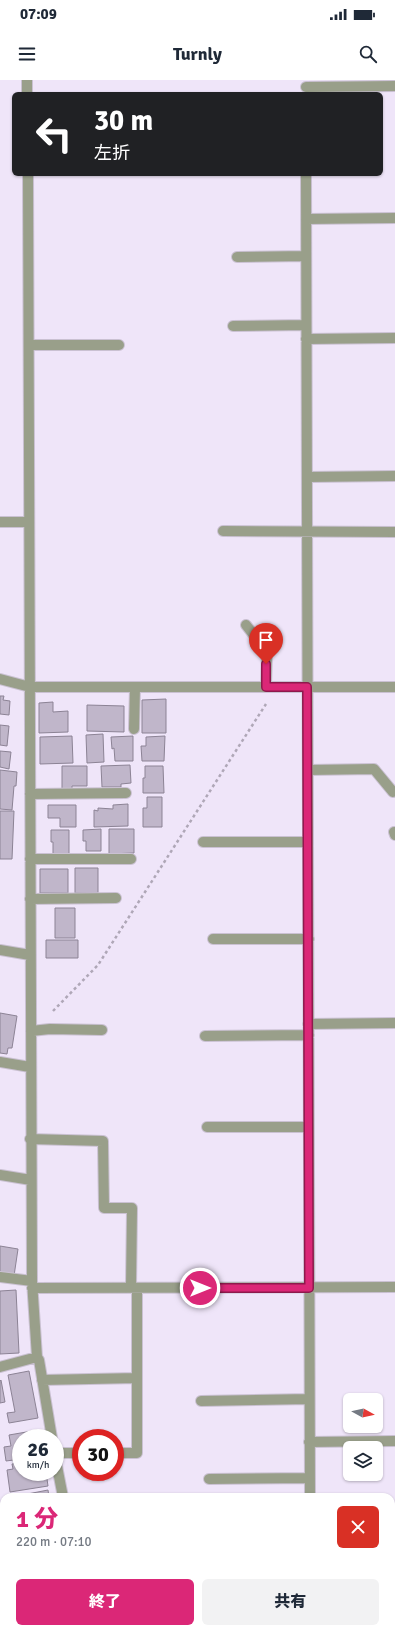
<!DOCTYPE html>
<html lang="ja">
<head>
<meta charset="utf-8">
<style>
  :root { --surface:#fff; --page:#f2f2f3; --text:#1f2937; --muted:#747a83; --accent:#db2777 }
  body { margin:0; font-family:Signika,"Noto Sans JP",sans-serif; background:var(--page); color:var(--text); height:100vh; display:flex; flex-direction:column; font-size:15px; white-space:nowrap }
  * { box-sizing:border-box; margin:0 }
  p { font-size:13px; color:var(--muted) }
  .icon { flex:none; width:22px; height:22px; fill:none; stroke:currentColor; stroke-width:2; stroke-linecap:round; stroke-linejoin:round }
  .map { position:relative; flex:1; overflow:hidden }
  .sheet { position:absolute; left:0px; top:1413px; width:395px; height:140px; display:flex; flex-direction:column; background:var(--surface); border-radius:12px 12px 0 0; box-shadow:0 1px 3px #0004 }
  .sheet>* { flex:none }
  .guide { position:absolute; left:12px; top:12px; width:371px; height:84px; border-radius:6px; box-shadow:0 1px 3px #0004; background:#202124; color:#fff; overflow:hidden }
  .needle { width:26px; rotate:98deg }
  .buttons { position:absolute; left:343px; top:1313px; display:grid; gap:8px }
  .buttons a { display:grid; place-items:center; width:40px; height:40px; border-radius:6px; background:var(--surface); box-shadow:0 1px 3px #0004; font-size:20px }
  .speed { position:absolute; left:12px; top:1349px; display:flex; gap:8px; font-size:20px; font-weight:700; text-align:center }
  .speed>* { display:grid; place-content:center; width:52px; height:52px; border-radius:50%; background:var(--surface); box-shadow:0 1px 3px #0004; line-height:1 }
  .speed small { font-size:10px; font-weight:400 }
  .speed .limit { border:6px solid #d22; background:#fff; color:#111 }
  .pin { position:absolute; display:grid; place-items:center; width:34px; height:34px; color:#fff; margin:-41px -17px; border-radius:50% 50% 50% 0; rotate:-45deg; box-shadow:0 0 4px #0007 }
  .pin .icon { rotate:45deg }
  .me { position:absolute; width:44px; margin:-22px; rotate:90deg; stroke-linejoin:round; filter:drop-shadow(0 0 3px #0008) }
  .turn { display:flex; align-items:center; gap:14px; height:84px; padding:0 16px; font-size:18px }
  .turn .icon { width:52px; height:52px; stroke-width:2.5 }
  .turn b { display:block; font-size:28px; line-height:34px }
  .round { display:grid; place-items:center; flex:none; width:42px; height:42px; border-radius:6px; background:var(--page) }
  .headline { display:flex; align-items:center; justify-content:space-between; height:68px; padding:0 16px }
  h1 { font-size:24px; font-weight:800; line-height:30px; color:var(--accent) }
  .cta { display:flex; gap:8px; margin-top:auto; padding:8px 16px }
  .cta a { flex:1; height:46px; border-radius:6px; background:var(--accent); color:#fff; font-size:16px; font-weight:800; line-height:46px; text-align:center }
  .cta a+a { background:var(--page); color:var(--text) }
  .status { display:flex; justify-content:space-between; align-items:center; height:28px; padding:0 20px; background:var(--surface); direction:ltr }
  .status svg { height:11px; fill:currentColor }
  header { display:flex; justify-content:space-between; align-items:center; height:52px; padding:0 16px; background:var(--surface); font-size:18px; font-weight:800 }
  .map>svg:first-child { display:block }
  .building { fill:#c0b6ca; stroke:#8c8395 }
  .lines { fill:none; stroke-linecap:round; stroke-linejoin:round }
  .minor-casing { stroke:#cac1d2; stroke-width:12 }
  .path { stroke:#afa7b7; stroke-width:2.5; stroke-dasharray:3 3; stroke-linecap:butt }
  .minor { stroke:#999f8a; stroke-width:10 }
  .route-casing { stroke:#8e194d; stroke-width:10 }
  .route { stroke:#db2777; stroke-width:7 }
</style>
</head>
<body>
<div class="status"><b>07:09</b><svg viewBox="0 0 49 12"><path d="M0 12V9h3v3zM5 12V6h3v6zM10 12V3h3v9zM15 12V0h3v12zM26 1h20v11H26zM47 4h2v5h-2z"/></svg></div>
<header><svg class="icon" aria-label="menu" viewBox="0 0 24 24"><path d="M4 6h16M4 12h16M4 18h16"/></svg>Turnly<svg class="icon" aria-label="search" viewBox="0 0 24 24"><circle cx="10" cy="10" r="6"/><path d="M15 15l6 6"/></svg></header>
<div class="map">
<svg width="395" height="1553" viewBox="0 0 395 1553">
  <rect width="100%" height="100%" fill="#efe5f9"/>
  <path class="building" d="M0 616H4L3 620 10 621 9 635 0 634Z
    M166 619V653H142V620Z
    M53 622V632L68 631V652L39 653V623Z
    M87 625 124 626V652L87 651Z
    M0 645 9 646 7 666 0 665Z
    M103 654 104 682 87 683 86 655Z
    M72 656 73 683 40 684V657Z
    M133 656V681H115L114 668 112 669 111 657Z
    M165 656 164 681H142L141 666H146V657Z
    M0 671 11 672 9 689 0 687Z
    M130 685 131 703 121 704V707H102L101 686Z
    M62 686H87V706H72V709H62Z
    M145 686H163L164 713H143V698H145Z
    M0 690 17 692 16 706H14L12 730 0 729Z
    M147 717H162V747H143V728H147Z
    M128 724V746L94 747V730L98 731V728L113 729V725Z
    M48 725H76V747H60V738H48Z
    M0 731H14L12 779H0Z
    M101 749V771H86V761H83V750Z
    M109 749H134V773L109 774Z
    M51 750H69V774H53V762H51Z
    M75 788H98V813H75Z
    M40 789H68V813H40Z
    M55 828H75V858H55Z
    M46 860H78V878H46Z
    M0 933 17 936 12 968H8L7 974 0 973Z
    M0 1166 18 1169 14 1196 0 1194Z
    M16 1210 19 1273 0 1274V1211Z
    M29 1291 38 1338 9 1343 7 1333 15 1332 8 1295Z
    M1 1300 5 1322 0 1323V1301Z
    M38 1350 39 1358H21V1379L6 1381 4 1367 11 1366 9 1355Z
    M21 1383V1392H46L48 1406 10 1412 7 1390 13 1389 12 1384Z
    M48 1410 49 1417H12Z
    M4 1456V1491H0V1457Z
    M27 1549H57L58 1553H20V1550Z"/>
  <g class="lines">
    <defs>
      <path id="minor" d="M27 0V14
        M306 7 395 6
        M28 94 32 1201 37 1277 39 1280 52 1358
        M306 94 310 1417
        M306 139 395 138
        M237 177 306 176
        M233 246 306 245
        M306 259 395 258
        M29 265H119
        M307 397 395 396
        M0 442H29
        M223 451 395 452
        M246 545 267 572 266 607
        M0 599 30 607H395
        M134 649 135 607
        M308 690 374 689 393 712
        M30 714 126 713
        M394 752 395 755
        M203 762H308
        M30 779H131
        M30 819 116 818
        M213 859H309
        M0 870 30 875
        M308 944 395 943
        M31 951 50 949 102 950
        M205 956 309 955
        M0 982 30 987
        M207 1047H308
        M30 1059 103 1061 104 1128H132L131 1208
        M0 1095 31 1100
        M0 1197 32 1201
        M32 1208 395 1207
        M0 1287 37 1277
        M42 1300 137 1298
        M201 1321 309 1319
        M309 1362 395 1361
        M55 1373H81
        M115 1373H137V1208
        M55 1376 63 1417
        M209 1399 310 1398
        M0 1535H4
        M391 1539H395
        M88 1549 89 1553
        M310 1549V1553"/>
    </defs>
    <use href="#minor" class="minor-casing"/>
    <path class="path" d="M53 931 98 885 266 624"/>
    <use href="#minor" class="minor"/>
  </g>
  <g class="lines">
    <defs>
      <path id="route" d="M200 1208H309L307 607H266V584"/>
    </defs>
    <use href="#route" class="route-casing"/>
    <use href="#route" class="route"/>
  </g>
</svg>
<div class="buttons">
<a><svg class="needle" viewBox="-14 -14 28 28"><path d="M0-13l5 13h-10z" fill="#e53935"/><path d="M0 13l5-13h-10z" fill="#747a83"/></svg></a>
<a><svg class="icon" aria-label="layers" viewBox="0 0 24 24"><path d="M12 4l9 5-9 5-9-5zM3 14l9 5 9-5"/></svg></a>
</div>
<div class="speed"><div>26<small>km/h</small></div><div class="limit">30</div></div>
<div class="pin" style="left:266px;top:584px;background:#d93025"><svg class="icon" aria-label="arrive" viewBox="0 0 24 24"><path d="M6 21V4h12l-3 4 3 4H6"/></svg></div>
<svg class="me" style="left:200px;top:1208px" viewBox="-20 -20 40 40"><circle r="17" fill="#db2777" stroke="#fff" stroke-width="3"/><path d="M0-11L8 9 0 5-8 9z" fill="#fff"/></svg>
<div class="guide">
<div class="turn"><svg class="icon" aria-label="left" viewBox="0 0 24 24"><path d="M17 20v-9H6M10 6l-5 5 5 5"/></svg><div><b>30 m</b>左折</div></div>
</div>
<section class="sheet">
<div class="headline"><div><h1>1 分</h1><p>220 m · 07:10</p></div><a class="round" style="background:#d93025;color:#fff"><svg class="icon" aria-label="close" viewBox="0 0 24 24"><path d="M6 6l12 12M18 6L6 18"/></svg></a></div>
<div class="cta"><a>終了</a><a>共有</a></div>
</section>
</div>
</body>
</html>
